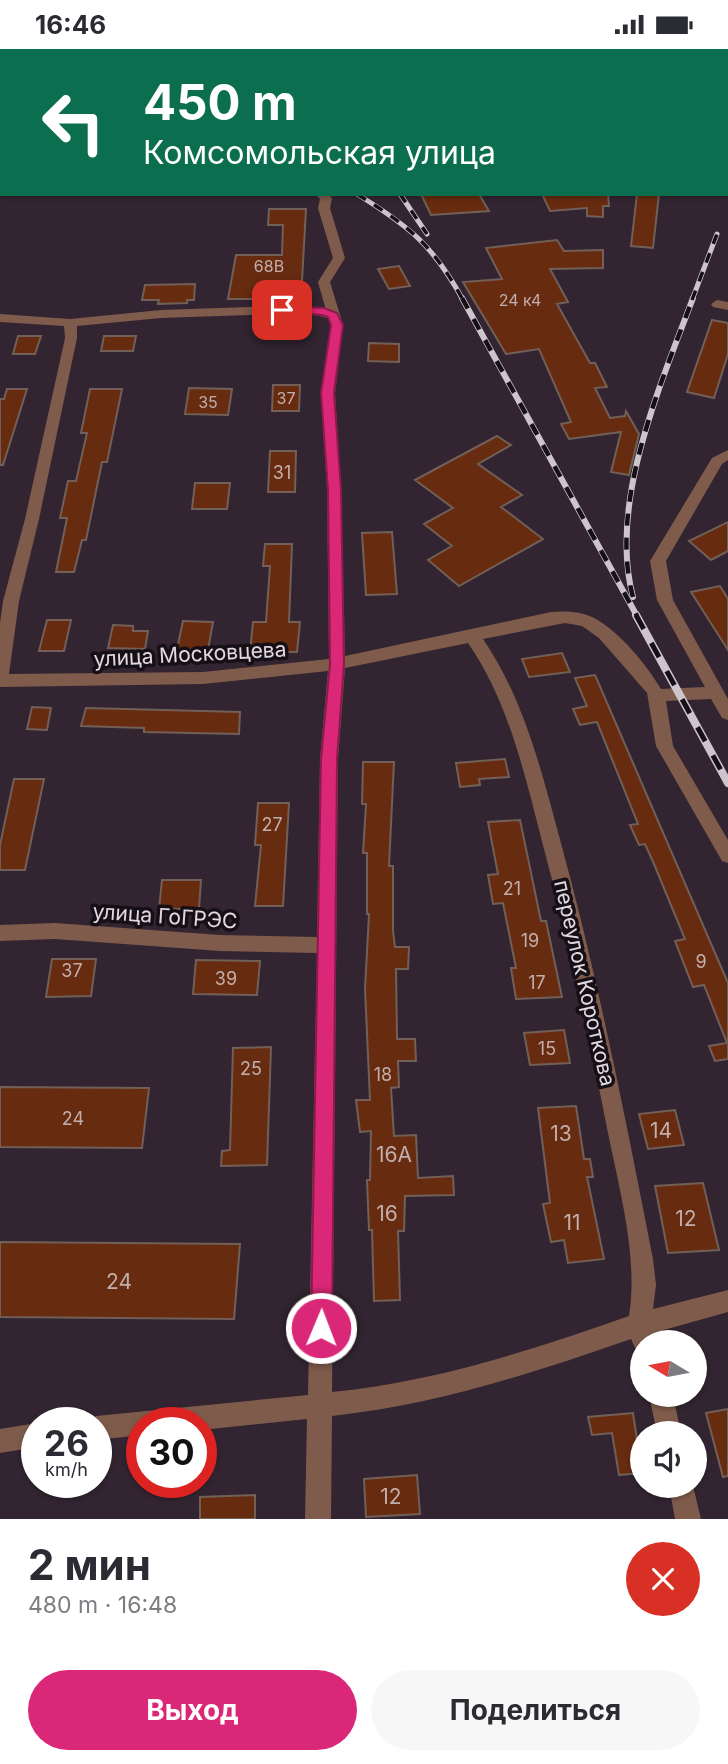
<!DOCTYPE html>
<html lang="ru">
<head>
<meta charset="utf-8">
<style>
  :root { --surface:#fff; --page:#f7f7f7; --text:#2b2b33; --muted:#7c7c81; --accent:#db2777 }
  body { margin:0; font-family:Inter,sans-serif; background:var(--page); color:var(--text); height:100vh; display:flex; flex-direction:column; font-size:26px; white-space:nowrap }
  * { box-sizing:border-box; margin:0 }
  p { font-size:23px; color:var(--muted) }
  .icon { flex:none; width:38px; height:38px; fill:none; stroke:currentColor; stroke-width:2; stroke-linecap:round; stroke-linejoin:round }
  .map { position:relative; height:1470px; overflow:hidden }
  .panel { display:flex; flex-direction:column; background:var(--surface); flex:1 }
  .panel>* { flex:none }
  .hud { position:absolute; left:0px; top:0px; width:728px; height:147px; box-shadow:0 2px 5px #0004; background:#0b6e4f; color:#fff; overflow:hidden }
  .needle { width:46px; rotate:280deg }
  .buttons { position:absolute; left:630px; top:1281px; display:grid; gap:14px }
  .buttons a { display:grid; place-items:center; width:77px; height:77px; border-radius:50%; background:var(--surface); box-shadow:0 2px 5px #0004; font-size:35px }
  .speed { position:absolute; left:21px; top:1358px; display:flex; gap:14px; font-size:35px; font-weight:700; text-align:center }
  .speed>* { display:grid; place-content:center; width:91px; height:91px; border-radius:50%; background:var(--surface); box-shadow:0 2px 5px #0004; line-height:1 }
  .speed small { font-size:18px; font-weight:400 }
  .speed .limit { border:10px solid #d22; background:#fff; color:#111 }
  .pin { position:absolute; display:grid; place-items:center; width:60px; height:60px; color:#fff; margin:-30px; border-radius:14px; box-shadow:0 4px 10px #0006 }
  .me { position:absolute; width:77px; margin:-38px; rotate:1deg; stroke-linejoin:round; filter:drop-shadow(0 0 5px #0008) }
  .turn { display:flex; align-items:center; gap:24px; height:147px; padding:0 28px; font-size:32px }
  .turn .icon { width:91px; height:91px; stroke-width:2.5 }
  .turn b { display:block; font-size:49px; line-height:60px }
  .round { display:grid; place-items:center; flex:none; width:74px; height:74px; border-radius:37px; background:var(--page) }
  .overview { display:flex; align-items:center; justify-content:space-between; height:119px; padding:0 28px }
  h1 { font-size:42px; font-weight:700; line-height:52px }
  .action { display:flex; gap:14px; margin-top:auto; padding:14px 28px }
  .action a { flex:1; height:80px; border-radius:42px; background:var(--accent); color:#fff; font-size:28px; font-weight:700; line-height:80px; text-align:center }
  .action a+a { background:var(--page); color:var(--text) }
  .status { display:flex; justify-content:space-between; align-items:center; height:49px; padding:0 35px; background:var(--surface); direction:ltr }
  .status svg { height:19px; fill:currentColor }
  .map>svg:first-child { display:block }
  .building { fill:#672b10; stroke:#725f57; stroke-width:2 }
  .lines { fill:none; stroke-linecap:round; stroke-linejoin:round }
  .minor { fill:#7f5b4c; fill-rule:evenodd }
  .major { fill:#d38a6a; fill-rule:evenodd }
  .rail-far2-casing { stroke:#cdc4cc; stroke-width:5 }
  .rail-far1-casing { stroke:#cdc4cc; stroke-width:6 }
  .rail-casing { stroke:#cdc4cc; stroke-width:8 }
  .rail-far2 { stroke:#161016; stroke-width:3.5; stroke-dasharray:10; stroke-linecap:butt }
  .rail-far1 { stroke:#161016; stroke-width:4.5; stroke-dasharray:12; stroke-linecap:butt }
  .rail { stroke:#161016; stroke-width:5; stroke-dasharray:16; stroke-linecap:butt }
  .route { fill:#db2777; stroke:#8e194d; stroke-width:2 }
  .labels { text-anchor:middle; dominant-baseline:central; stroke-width:7; stroke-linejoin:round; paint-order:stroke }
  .far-number-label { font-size:16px; fill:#c2aeac }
  .number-label { font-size:18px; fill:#c2aeac }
  .street-label { font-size:21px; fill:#e1d9e0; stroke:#161016 }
  .near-number-label { font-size:21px; fill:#c2aeac }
</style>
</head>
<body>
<div class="status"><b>16:46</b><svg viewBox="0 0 49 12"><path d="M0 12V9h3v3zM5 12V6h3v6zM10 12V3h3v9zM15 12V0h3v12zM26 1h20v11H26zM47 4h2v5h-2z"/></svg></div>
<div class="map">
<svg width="728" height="1470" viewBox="0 0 728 1470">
  <rect width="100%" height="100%" fill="#322531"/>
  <path class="building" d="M421 145H479L489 162 431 166Z
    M542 145H608L609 157H603V168L587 167V159L550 162Z
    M637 145H659L653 199 631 197Z
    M269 160H306L301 250H228L236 206H282L283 176H268Z
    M557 191 564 202 603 201V219L550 220 568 253 557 255 590 314H595L607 338 595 339 610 369 625 367 626 362 639 385 629 426 611 423 621 383 569 390 561 375 571 373 539 300 506 305 463 233 502 230 486 199Z
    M399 217 410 237 389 240 378 220Z
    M195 235 194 251H187V254L158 255 159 251H142L145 236Z
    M712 271 728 274V305L714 349 687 343Z
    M18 287H41L35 305H13Z
    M104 287H136L133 302H101Z
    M369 294 399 295V313L368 312Z
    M273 336H300L299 362H272Z
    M189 339 232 340 228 366 185 365Z
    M7 340H27L3 416H0V350H4Z
    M90 340H122L107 413H102L86 491H82L74 523H56L67 469H60L68 432H76L87 384H81Z
    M497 387 511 396 478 415 522 446 501 458 543 490 459 537 428 511 452 497 424 475 453 459 415 431Z
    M270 402H296L295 443H268Z
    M195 434H230L227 460H192Z
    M728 473V502L711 511 689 492Z
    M392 483 397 545 366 546 362 484Z
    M265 495H292L289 573H300L297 603H250L253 573H266L270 517H263Z
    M720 537 728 550V601L691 543Z
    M47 571H71L64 602H39Z
    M183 572 213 573 208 601 177 600Z
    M113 576 133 577V582H148L145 600 108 599Z
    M562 604 570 623 529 628 522 610Z
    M595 626 728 934V1010L715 1012 709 997 727 994 704 936 693 938 675 892 685 890 654 815 645 795 639 796 630 776 638 775 597 673 580 676 573 660 587 657 575 629Z
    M32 658 51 659 47 681 27 680Z
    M86 659 240 663 239 685 144 683V679L81 677Z
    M505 710 509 728 479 730 480 736 460 738 456 714Z
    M363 713H394L389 817H393V882L395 898H409L408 920H396L397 990H415L416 1012H398L399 1038 391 1039 394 1087 416 1086 418 1129 453 1127 454 1146 405 1147 404 1182H398L400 1251 374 1252 372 1181H369L367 1131H370L371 1082 360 1083 356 1051H370L365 940 369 865H367V804H363L366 755H362Z
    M14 730H44L25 821H0V796Z
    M258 754H289L283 857H255L261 796H255Z
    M520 771 541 872H546L562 948 516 950 511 919H516L503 854 493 855 488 826 498 825 488 773Z
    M162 831H201L199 860H159Z
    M52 910H96L91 947 46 948Z
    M196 911 260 912 257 946 193 945Z
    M564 981 570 1014 530 1016 524 984Z
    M271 998 267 1116 221 1117 222 1102 230 1101 233 999Z
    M0 1038 149 1039 142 1099 0 1098Z
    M576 1057 584 1110H590L593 1128H587L604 1210 568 1214 564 1191 551 1193 543 1155 550 1154 538 1059Z
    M675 1061 684 1096 648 1100 639 1065Z
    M703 1134 719 1201 668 1204 655 1137Z
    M0 1193 240 1195 234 1270 0 1268Z
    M728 1360V1427L723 1428 706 1364Z
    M633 1364 642 1424 619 1426 612 1384 592 1386 588 1368Z
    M417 1426 420 1465 366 1468 364 1430Z
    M255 1446V1470H200V1448Z"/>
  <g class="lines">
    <path class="minor" d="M245 0H256L257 2H246Z
      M540 0H550L539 2Z
      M726 59H728V65H726Z
      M315 145H328L332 149 330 159 345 209 330 233 343 276 335 344 341 441 345 607 551 563C565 562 580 562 594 569 620 583 646 615 661 640L705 638 657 551 650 512 712 409 728 401V411L722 415 666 512 673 551 728 650V671L722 669 711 650 666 652 673 697 728 791V814L722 812 656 697 647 644 599 589 582 577 565 574 483 590C525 651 543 728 562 798 599 934 626 1072 653 1210L656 1236 653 1260 728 1241V1263L653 1284 656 1293H642V1304L636 1301 631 1290C533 1324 436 1356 332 1367L331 1470H305L307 1370 201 1381V1374H142V1386L96 1391V1374H86L96 1367 308 1346 317 904 220 902 55 890 0 892V876L55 874 220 886 317 888 320 710 328 622 203 635 0 638V574L3 552 25 470 65 289 64 277 0 273V265L70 270 161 261 306 256 326 261 318 233 333 209 318 159 320 150ZM306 264 328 269 331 276 321 344 327 441 329 610 203 623 9 625 19 552 39 470 77 289V277L161 269ZM468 594C509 653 525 727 543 796 567 886 587 977 605 1069 617 1132 639 1205 629 1267 532 1301 435 1333 332 1343L338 710 345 619Z
      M717 251 728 253V261L713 258 711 255Z
      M649 1346H673L681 1384H657Z
      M37 1374V1398L0 1404V1380Z
      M669 1437H693L701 1470H675Z"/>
    <path class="major" d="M726 99H728V105H726Z
      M0 122H2V128H0Z"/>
    <defs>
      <path id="rail-far2" d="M118 0 121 2
        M357 145C410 178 433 196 463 251
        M400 145 427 185
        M692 251 717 185"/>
      <path id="rail-far1" d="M462 249 637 567
        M633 548C608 455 660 337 693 249"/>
      <path id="rail" d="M636 566 728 734"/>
    </defs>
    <use href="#rail-far2" class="rail-far2-casing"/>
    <use href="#rail-far1" class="rail-far1-casing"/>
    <use href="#rail" class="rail-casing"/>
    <use href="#rail-far2" class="rail-far2"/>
    <use href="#rail-far1" class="rail-far1"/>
    <use href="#rail" class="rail"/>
  </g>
  <path class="route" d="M282 257 324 259 337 264 343 276 334 344 341 441 344 615 337 710 332 1279 329 1287 321 1290 314 1287 311 1279 321 710 330 615 328 441 321 344 331 276 328 268 322 266 278 263V258Z"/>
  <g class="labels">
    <g class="far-number-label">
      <text x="269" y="217">68В</text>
      <text x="520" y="251">24 к4</text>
      <text x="286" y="349">37</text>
      <text x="208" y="353">35</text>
    </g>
    <g class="number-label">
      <text x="282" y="423">31</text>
      <text x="272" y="775">27</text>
      <text x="512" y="839">21</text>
      <text x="530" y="891">19</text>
      <text x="701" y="912">9</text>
      <text x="72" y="921">37</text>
      <text x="226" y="929">39</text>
      <text x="537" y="933">17</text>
      <text x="547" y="999">15</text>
      <text x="251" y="1019">25</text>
      <text x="383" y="1025">18</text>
      <text x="73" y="1069">24</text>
    </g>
    <g class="street-label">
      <text transform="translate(190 605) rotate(-3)">улица Московцева</text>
      <text transform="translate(165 867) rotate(4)">улица ГоГРЭС</text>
      <text transform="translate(585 934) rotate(77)">переулок Короткова</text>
    </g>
    <g class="near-number-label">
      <text x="661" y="1081">14</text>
      <text x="561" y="1084">13</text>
      <text x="394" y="1105">16А</text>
      <text x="387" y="1164">16</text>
      <text x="686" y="1169">12</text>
      <text x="572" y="1173">11</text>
      <text x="119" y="1232">24</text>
      <text x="391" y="1447">12</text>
    </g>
  </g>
</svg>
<div class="buttons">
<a><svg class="needle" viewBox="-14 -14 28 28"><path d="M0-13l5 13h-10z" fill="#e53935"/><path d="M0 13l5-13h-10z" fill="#7c7c81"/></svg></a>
<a><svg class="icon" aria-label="sound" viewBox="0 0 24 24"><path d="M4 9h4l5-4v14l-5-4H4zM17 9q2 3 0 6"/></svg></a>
</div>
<div class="speed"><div>26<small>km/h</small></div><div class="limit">30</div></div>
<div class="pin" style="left:282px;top:261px;background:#d93025"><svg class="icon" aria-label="arrive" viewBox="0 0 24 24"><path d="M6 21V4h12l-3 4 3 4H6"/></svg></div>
<svg class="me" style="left:321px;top:1279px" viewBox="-20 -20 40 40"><circle r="17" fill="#db2777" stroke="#fff" stroke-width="3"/><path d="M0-11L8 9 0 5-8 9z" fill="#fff"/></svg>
<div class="hud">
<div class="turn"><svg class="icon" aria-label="left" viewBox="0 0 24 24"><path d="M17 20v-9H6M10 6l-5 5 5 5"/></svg><div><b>450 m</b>Комсомольская улица</div></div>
</div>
</div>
<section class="panel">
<div class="overview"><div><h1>2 мин</h1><p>480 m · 16:48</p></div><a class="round" style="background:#d93025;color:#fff"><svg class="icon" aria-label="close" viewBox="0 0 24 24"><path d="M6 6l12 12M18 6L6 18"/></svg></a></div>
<div class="action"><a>Выход</a><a>Поделиться</a></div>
</section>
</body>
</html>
